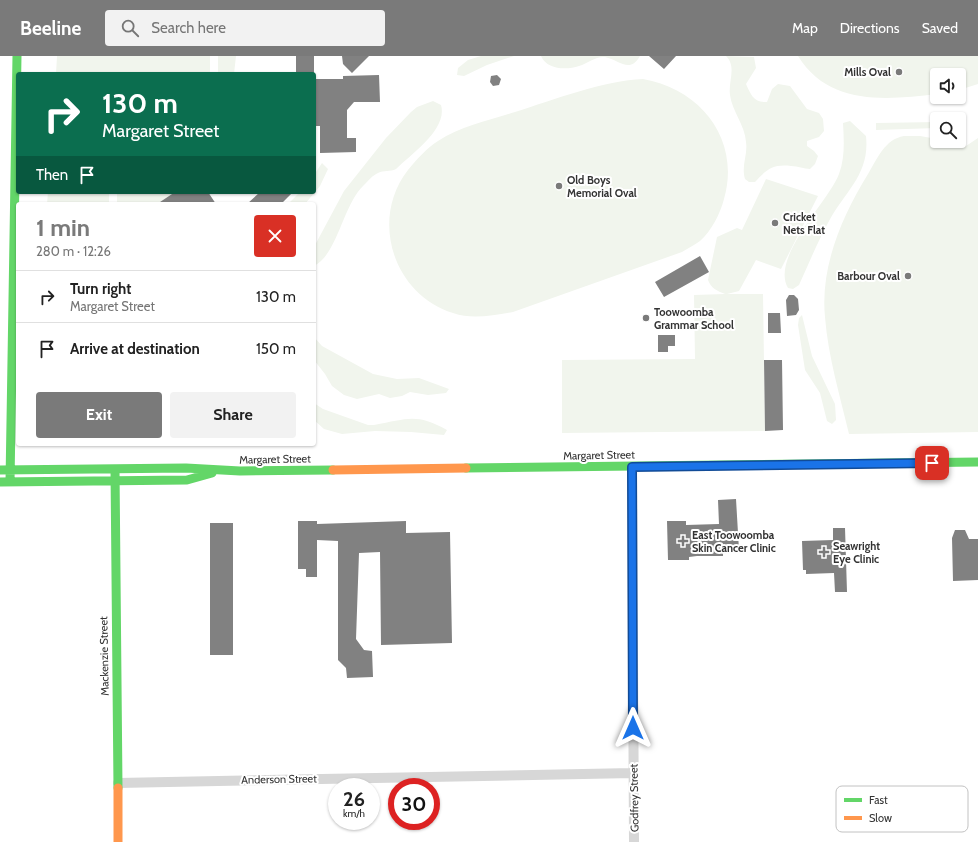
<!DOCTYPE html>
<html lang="en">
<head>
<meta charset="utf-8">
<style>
  :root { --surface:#fff; --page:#f2f2f2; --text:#222; --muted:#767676; --line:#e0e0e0; --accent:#7a7a7a }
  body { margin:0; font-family:Cabin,sans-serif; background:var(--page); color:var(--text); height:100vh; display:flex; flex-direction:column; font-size:15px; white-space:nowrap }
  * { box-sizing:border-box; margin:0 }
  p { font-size:13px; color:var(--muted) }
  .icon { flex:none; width:22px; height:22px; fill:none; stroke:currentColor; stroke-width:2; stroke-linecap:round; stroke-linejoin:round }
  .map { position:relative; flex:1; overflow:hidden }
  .drawer { position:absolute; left:16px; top:146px; width:300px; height:244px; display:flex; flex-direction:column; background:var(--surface); border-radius:4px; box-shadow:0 1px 3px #0004 }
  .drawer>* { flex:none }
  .banner { position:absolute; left:16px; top:16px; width:300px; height:122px; border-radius:4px; box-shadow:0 1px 3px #0004; background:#0b6e4f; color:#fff; overflow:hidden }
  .buttons { position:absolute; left:930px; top:12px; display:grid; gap:8px }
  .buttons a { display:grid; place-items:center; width:36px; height:36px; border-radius:4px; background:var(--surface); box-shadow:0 1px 3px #0004; font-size:20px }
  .speed { position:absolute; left:328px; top:722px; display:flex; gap:8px; font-size:20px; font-weight:700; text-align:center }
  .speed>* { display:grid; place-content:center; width:52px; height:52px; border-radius:50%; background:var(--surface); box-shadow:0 1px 3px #0004; line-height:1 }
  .speed small { font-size:10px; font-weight:400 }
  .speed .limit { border:6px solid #d22; background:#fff; color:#111 }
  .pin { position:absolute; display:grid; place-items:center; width:34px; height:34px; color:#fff; margin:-17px; border-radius:8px; box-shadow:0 2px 6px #0006 }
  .me { position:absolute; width:44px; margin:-22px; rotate:0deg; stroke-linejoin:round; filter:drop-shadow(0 0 3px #0008) }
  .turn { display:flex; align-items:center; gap:14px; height:84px; padding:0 20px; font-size:18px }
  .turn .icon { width:52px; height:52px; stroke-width:2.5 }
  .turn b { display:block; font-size:28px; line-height:34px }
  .then { display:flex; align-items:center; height:38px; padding:0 20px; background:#0003; gap:8px; font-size:15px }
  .round { display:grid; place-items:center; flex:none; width:42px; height:42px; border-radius:4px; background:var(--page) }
  .head { display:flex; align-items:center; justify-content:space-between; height:68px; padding:0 20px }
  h1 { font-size:24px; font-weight:700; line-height:30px; color:var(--accent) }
  .cta { display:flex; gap:8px; margin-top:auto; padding:8px 20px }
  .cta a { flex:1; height:46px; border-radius:4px; background:var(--accent); color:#fff; font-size:16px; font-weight:700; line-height:46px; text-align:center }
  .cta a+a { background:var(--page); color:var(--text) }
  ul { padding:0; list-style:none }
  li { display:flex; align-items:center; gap:12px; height:52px; padding:0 20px; border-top:1px solid var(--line) }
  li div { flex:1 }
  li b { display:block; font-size:15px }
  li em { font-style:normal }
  header { display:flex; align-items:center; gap:24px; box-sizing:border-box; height:56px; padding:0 20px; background:var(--accent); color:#fff }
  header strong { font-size:19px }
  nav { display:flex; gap:22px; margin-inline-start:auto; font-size:14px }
  .search { width:280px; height:36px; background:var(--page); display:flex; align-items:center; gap:10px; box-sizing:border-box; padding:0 14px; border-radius:4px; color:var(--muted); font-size:15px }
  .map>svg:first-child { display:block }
  .green { fill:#f1f5ed }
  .building { fill:#818181 }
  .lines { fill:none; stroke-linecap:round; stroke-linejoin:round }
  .street { stroke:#d7d7d7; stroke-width:10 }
  .fast { stroke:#63d668; stroke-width:9 }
  .slow { stroke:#ff974d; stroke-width:9 }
  .route-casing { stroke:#114b97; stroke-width:10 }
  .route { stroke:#1a73e8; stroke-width:7 }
  .poi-dot { fill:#7a7a7a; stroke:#fff; stroke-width:1.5 }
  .labels { text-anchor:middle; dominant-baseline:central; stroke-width:4; stroke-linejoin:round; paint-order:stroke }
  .poi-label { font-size:11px; font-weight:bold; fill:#333; stroke:#fff; text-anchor:start }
  .street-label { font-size:11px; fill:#333; stroke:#fff }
  .key { fill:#fff; stroke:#c2c2c2; stroke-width:1 }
  .key-label { font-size:11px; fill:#333 }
</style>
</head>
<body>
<header>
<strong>Beeline</strong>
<div class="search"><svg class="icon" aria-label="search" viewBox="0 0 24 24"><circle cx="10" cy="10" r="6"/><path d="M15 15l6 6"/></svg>Search here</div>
<nav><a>Map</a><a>Directions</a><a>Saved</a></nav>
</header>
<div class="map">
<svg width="978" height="786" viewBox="0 0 978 786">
  <rect width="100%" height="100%" fill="#fff"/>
  <path class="green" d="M57 0H210V18H56Z
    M218 0H236L234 18H218Z
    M481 0H514L487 9 464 20 457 19 458 12 468 4Z
    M541 0H640C630 18 619 4 605 1 596 0 588 7 579 10 567 14 547 14 541 0Z
    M726 0 754 1 756 12 746 28C751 39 754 47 767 46L772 33 778 28 790 30 807 53 819 57 823 63 824 75 819 81 807 85V90L814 95 818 100 815 108 810 113C804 113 798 110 791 110 773 108 767 113 755 126H749L745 123C741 109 748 99 746 86 745 69 732 55 730 39 728 25 737 11 726 0Z
    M798 0H978V28L959 34V19H937V38C886 44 829 50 798 0Z
    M643 23C701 33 741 84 724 143 720 158 712 174 700 185 695 189 688 192 682 196L513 256C493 259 473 264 453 257 394 239 369 164 408 114 416 104 427 92 438 85 461 70 490 64 515 56 553 44 605 24 643 23Z
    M433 45 441 49C448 73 411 98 396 113 390 116 384 114 378 117 373 119 368 125 364 129 343 148 338 198 314 210V191L344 135 386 82 411 56 417 51Z
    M850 65 866 80C870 118 846 134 829 165 818 185 809 207 799 229L793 233 788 232C770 201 829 145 839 118 845 102 844 85 843 67Z
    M937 66V72L876 74V67Z
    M904 80H920L937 83V85H951L966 90 978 82V376L849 378C840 340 828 300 825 261 820 211 842 160 868 118 877 103 885 83 904 80Z
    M322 107 328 113 320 130 305 148H288L300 136H314V119Z
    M766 123 818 140 781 213 756 204 739 235 727 238H763L765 375 562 377V304L695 303 694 239 725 238C717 235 711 232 708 224L717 181 737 172 742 174Z
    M48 136H175L157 148H117V137H109V148H47Z
    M802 259 812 300 835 348 836 364 832 368 827 365 820 337 805 314 798 269 799 262Z
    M314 281 322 290 373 318 397 323 419 322 449 333 446 337 428 339 410 336 402 340 390 342 379 338 357 343 344 339 332 330 325 318 314 304Z
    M314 347 323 353 368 369H374C408 363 416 357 447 374L444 379 411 376 375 375 342 378 324 373 314 364Z"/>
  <path class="building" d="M296 0H314V18H296Z
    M342 0H369L352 17 343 8Z
    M649 0H676L664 13Z
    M379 19 380 46H354L347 54V82H356V96L320 97V70H314V23H343V20Z
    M497 19 501 23 499 29 493 30 490 26 491 20Z
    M175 136H208L216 148H157Z
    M260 136H293L281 148H247Z
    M700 200 709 216 664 241 655 226Z
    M789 239H794L798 243 799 254 796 259 787 260 786 244Z
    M768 257H780L781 277H768Z
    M658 279H675V290H668V296H658Z
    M764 304H782L783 374 765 375Z
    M736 443 739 494H730V498L723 497V500H697L689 501V504H668L667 465H686V469L719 468 718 444Z
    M298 465H317V468L406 465V477L450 476 452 587 381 589 380 496 359 497 356 583 364 594 372 595 373 621 347 622 346 612 338 604V485L317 484V521H306V513H298Z
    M210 467H233V599H210Z
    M833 472H845L847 536H835L834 517 806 518V514H803L802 485 833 484Z
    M955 474H965L969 483H978V524L953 525 952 482Z"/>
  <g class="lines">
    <path class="street" d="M632 411 634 786
      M118 727 633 717"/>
    <path class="fast" d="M466 412 978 406
      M115 413 118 732
      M0 414 186 412 240 415 333 414
      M0 426 187 424 212 417
      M10 426 17 0"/>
    <path class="slow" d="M333 414 466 412
      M118 732V786"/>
  </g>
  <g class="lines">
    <defs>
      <path id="route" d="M633 672 632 411 932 407"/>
    </defs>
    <use href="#route" class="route-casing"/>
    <use href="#route" class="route"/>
  </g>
  <g class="poi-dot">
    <circle cx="899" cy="16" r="4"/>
    <circle cx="559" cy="130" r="4"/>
    <circle cx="775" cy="167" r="4"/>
    <circle cx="908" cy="220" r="4"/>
    <circle cx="646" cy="262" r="4"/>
    <path d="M681 479h4v4h4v4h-4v4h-4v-4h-4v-4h4z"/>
    <path d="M822 490h4v4h4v4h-4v4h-4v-4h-4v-4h4z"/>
  </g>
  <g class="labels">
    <g class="poi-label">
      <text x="891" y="16" text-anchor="end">Mills Oval</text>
      <text x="567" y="124">Old Boys<tspan x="567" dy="13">Memorial Oval</tspan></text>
      <text x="783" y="161">Cricket<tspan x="783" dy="13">Nets Flat</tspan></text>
      <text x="900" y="220" text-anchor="end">Barbour Oval</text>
      <text x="654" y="256">Toowoomba<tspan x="654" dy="13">Grammar School</tspan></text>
      <text x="692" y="479">East Toowoomba<tspan x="692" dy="13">Skin Cancer Clinic</tspan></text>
      <text x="833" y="490">Seawright<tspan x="833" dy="13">Eye Clinic</tspan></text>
    </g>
    <g class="street-label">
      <text transform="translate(599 399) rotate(-1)">Margaret Street</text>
      <text transform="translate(275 403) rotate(-1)">Margaret Street</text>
      <text transform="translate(104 600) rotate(-91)">Mackenzie Street</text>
      <text transform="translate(279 723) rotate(-1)">Anderson Street</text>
      <text transform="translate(634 742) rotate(-91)">Godfrey Street</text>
    </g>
  </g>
  <rect x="836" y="730" width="132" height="46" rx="6" class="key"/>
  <rect x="844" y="742" width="18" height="4" fill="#63d668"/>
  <rect x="844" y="760" width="18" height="4" fill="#ff974d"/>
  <g class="key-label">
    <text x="869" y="748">Fast</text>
    <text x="869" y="766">Slow</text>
  </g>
</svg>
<div class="buttons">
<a><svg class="icon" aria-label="sound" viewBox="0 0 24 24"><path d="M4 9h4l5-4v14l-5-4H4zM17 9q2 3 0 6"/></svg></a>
<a><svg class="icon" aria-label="search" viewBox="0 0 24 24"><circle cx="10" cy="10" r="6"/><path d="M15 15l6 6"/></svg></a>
</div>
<div class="speed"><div>26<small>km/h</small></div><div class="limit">30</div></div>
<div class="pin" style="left:932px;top:407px;background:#d93025"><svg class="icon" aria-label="arrive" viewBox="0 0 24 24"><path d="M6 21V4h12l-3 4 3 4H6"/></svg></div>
<svg class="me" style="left:633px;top:672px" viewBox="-20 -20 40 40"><path d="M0-17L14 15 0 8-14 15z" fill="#1a73e8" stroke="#fff" stroke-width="4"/></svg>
<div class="banner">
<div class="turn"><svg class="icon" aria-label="right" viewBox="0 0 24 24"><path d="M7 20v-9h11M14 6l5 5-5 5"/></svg><div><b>130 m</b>Margaret Street</div></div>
<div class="then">Then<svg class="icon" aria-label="arrive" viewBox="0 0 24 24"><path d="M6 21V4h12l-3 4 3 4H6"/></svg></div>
</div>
<section class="drawer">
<div class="head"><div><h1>1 min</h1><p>280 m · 12:26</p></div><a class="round" style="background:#d93025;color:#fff"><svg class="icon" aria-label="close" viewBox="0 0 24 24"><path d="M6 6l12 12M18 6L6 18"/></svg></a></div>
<ul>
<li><svg class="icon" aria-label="right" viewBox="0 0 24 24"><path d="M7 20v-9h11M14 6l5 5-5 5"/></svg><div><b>Turn right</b><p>Margaret Street</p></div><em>130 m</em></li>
<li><svg class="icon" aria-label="arrive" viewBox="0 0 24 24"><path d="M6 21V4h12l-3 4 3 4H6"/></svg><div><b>Arrive at destination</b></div><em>150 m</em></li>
</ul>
<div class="cta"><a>Exit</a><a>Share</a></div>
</section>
</div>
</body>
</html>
